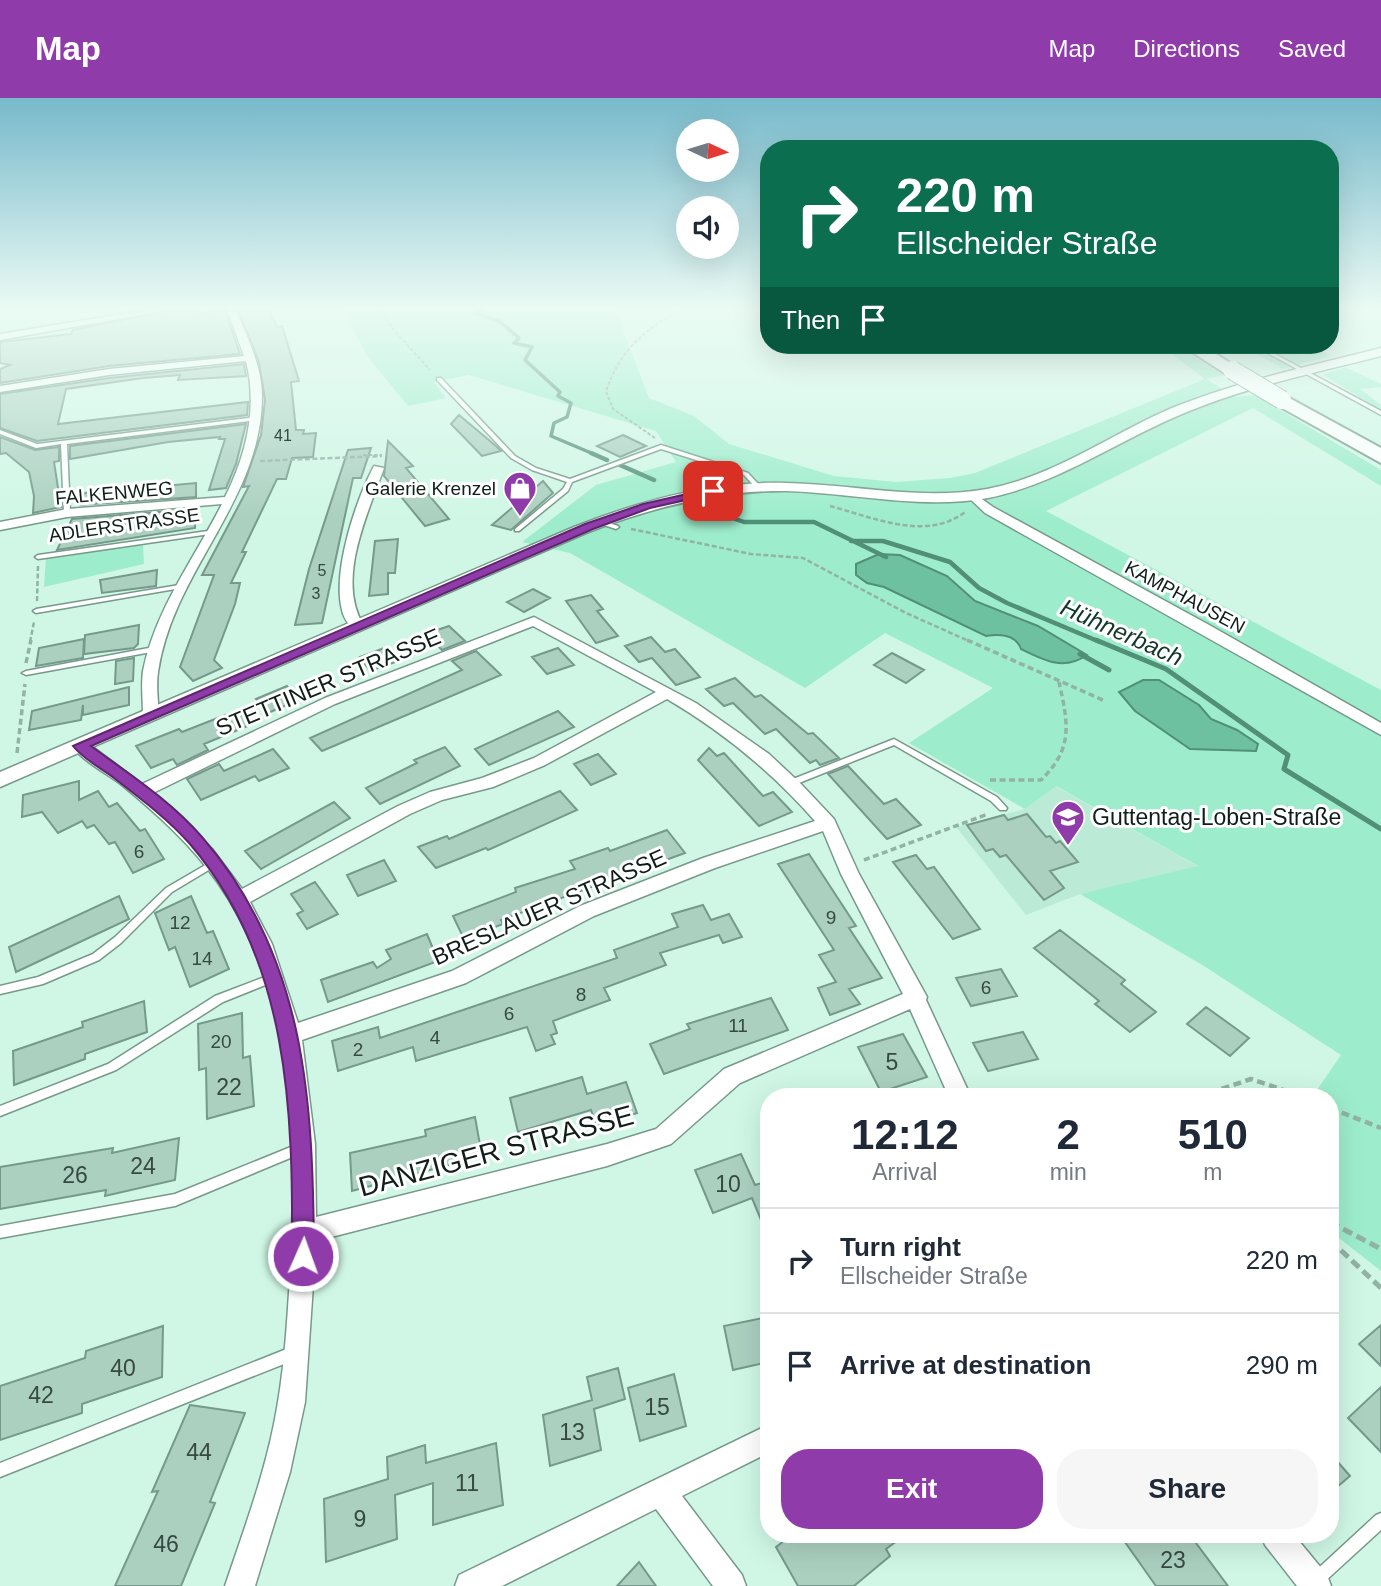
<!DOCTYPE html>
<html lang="en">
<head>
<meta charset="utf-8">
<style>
  :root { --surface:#fff; --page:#f6f6f7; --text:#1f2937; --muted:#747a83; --line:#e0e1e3; --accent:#8f3baa }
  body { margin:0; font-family:Helvetica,sans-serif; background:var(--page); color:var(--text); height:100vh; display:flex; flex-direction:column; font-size:26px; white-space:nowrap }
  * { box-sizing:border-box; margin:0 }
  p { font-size:23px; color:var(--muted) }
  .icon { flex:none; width:38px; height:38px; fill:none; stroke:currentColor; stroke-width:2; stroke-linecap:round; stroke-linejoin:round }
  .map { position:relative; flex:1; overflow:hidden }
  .panel { position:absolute; left:760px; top:990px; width:579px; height:455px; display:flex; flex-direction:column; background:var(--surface); border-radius:28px; box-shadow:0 7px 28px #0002 }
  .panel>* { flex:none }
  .hud { position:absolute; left:760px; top:42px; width:579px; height:214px; border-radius:28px; box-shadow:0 7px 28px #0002; background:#0b6e4f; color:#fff; overflow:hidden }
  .needle { width:46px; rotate:94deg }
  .buttons { position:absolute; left:676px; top:21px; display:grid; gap:14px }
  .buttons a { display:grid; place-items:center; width:63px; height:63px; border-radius:50%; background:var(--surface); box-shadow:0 7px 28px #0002; font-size:35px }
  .pin { position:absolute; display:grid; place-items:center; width:60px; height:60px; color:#fff; margin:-30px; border-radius:14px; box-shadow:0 4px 10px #0006 }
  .me { position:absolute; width:77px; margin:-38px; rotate:2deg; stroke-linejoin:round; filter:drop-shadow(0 0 5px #0008) }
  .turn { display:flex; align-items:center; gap:24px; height:147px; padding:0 21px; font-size:32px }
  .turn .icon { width:91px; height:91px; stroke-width:2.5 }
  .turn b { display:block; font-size:49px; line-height:60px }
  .then { display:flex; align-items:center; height:66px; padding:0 21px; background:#0003; gap:14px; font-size:26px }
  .eta { display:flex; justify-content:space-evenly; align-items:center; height:119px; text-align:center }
  .eta b { font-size:42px; font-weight:800; line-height:49px }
  .cta { display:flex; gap:14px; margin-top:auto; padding:14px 21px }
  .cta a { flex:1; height:80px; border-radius:28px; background:var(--accent); color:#fff; font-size:28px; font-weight:800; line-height:80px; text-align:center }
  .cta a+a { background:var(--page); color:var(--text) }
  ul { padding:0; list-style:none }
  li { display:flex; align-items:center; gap:21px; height:105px; padding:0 21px; border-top:2px solid var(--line) }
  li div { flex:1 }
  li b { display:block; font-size:26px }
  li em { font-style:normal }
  header { display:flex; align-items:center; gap:42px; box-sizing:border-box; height:98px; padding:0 35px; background:var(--accent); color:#fff }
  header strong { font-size:33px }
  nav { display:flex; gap:38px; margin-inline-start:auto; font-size:24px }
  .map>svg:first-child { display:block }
  .built { fill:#bbead6 }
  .green { fill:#9dedcc }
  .water { fill:#6dc0a0; stroke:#518f77; stroke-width:2 }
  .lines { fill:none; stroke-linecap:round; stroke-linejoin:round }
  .stream-far2 { stroke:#518f77; stroke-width:3.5 }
  .stream-far1 { stroke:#518f77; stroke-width:4.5 }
  .stream { stroke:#518f77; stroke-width:5 }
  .building { fill:#abd0c0; stroke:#75998a; stroke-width:2 }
  .service-casing { stroke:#76998a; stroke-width:3 }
  .minor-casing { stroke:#76998a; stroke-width:3 }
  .tertiary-casing { stroke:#76998a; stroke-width:3 }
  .motorway-casing { stroke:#76998a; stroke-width:4 }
  .path-far4 { stroke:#92b2a4; stroke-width:2; stroke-dasharray:3.5 2; stroke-linecap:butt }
  .path-far3 { stroke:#92b2a4; stroke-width:2.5; stroke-dasharray:5 2.5; stroke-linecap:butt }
  .path-far2 { stroke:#92b2a4; stroke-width:3.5; stroke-dasharray:6 3.5; stroke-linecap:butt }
  .path-far1 { stroke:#92b2a4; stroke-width:4.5; stroke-dasharray:8 4.5; stroke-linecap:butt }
  .path { stroke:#92b2a4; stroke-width:5; stroke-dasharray:10 5; stroke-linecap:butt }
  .service { fill:#fff; fill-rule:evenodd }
  .minor { fill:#fff; fill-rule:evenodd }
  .tertiary { fill:#fff; fill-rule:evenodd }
  .motorway { fill:#fff; fill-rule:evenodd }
  .motorway-bridge-casing { stroke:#76998a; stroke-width:20; stroke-linecap:butt }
  .motorway-bridge { stroke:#fff; stroke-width:18 }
  .route { fill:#8f3baa; stroke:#5d266e; stroke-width:2 }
  .labels { text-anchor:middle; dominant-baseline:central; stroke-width:6; stroke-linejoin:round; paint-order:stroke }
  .far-number-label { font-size:16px; fill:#364a42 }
  .far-poi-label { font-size:19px; fill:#0f1e18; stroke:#fff; text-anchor:end }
  .far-street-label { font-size:19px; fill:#0f1e18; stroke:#fff }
  .number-label { font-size:19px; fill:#364a42 }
  .street-label { font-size:23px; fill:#0f1e18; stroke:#fff }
  .poi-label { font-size:23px; fill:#0f1e18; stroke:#fff; text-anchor:start }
  .near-number-label { font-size:23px; fill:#364a42 }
  .water-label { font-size:24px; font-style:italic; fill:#12382a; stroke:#fff }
  .near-street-label { font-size:28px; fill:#0f1e18; stroke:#fff }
</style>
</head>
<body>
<header>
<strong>Map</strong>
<nav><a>Map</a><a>Directions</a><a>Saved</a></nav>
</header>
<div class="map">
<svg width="1381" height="1488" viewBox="0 0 1381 1488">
  <rect width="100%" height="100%" fill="#d0f7e6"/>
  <path class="built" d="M1055 688 1199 769 1080 796 1026 817 956 729 1025 711Z"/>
  <path class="green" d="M343 211H615L649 300 694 318 729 346 834 378 896 384 950 380 975 375 1205 281 1159 247H1175L1223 277 1206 281 1236 299 1255 297 1381 372V388L1253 310 1046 413 1381 592V1173L1330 1133V999H1312L1341 957 1204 868 1080 796 1198 768 1056 688 1025 711 909 645 993 590 885 535 805 590 570 455 522 444 596 387 676 364 656 333 469 277 434 284 446 300 408 308 367 258Z
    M1241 247H1309L1331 258 1283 271Z
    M1345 269 1381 286V289L1360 291 1381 307V312L1323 277Z
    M143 447 144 466 44 489 46 460Z"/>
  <path class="water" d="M879 456 900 457 947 478 975 503 1038 528 1087 557C1064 573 1045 563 1021 551 1016 536 999 536 986 538L884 489 867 485 856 477V466Z
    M1143 582H1159L1199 607 1211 621 1237 632 1258 646 1256 653 1190 651 1135 613 1119 594Z"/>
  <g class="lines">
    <path class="stream-far2" d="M485 211 475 215 499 223 519 240 514 245 532 249 525 262 560 294 558 298 571 305 567 319 554 325 551 338 596 357"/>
    <path class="stream-far1" d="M591 355 607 362
      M620 367 654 382
      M724 417 744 424H814L886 459
      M851 443H883L950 464 979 490 1007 505 1100 544"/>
    <path class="stream" d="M1096 542 1166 571 1288 657 1284 671 1381 731
      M1080 556 1109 572"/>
  </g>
  <path class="building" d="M177 211H196L197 216 225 212 240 256 109 268 0 285V271L10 267 0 265V244L71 236 73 232Z
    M238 211H269L277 229 282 228 299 283 291 284 296 332H304L303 336 316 335 313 359 292 360 286 381H277L242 454H246L231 485H240L235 506 214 562 222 570 193 583 180 569 214 477H202L249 388 243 389 261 337 265 302 259 264Z
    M244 266 246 278 178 282 180 277 143 280 66 291 58 326 248 304 247 317 37 343 0 330V296L109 280Z
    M459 317 496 348 501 353 482 358 451 326Z
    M246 326 236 366 226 390 209 392 225 341H219L220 339 168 344 70 361V348Z
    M623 337 646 348 620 359 597 348Z
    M0 339 35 352 59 349V363L54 364 61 409 33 415 34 398 29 374 6 355 0 356Z
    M388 343 413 368 406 370 449 421 425 428 384 378Z
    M371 350 361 380H353L322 525 295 527 309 471 348 352Z
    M543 383 553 395 511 432 492 427Z
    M196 385V399L79 407 85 395Z
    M196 411 195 430 57 452 72 421Z
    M398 441 395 475H388V496L369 498 375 443Z
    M157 472 156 488 102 495 100 482Z
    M533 491 550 500 524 514 507 504Z
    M591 497 603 511 597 513 618 538 596 545 566 503Z
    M139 527 138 546 134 550 84 556 85 537Z
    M449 528 465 543 442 552 426 536Z
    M651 539 665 554 675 551 700 579 676 587 652 560 639 564 625 548Z
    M84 541 83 560 36 568 39 550Z
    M387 549 398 563 370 573 360 559Z
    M558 550 574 567 547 576 532 559Z
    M476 553 501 577 322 653 310 640 462 572 452 563Z
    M892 555 924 572 906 585 874 567Z
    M134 560 133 583 115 586 116 563Z
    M735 580 755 599 761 597 808 636 813 635 839 660 820 667 816 662 810 665 776 631 765 636 733 605 724 608 706 591Z
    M287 588 298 602 268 615 256 601Z
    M129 589V607L83 617V607L81 622 29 632 32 613Z
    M238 612 250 627 204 646 208 652 177 667 173 661 151 670 136 648 179 631 182 634Z
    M558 613 574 629 489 667 475 651Z
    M445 649 460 668 380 706 366 690 417 665 414 662Z
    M709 650 717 658 724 655 763 698 773 694 792 714 759 728 698 662Z
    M273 651 289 670 259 683 255 678 201 702 187 681 219 666 224 673Z
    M598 656 616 676 591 687 574 666Z
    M848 668 884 706 896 701 921 727 887 741 828 676Z
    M79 683V702L98 693 109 709 117 705 140 733 145 731 164 761 133 775 115 744 109 746 94 727 87 730 82 723 58 735 42 714 22 719 23 697Z
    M560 693 577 712 488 752 486 750 436 770 418 749 447 738 449 741Z
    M334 704 350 720 261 771 245 753Z
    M1027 716 1046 739 1050 738 1056 745 1060 743 1078 764 1050 773 1064 790 1044 802 1006 757 1000 759 993 751 986 753 967 727 1004 717 1008 722Z
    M667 732 685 755 501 822 503 826 464 841 453 818 516 794 515 790 575 771 570 763 608 750 610 753Z
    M809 756 856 828 849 830 882 880 849 891 860 906 830 917 818 890 836 884 819 857 834 852 778 766Z
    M916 757 927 771 934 769 980 831 953 841 893 764Z
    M384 762 396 783 358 798 347 777Z
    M315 784 338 816 307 831 297 816 303 813 291 796Z
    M119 798 129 821 16 874 9 849Z
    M191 798 207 835 213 833 229 871 190 889 175 849 169 852 155 815Z
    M703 807 711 822 729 816 742 839 723 845 719 837 660 855 666 867 604 890 610 902 553 923 557 935 551 937 555 946 536 953 527 929 416 963 413 949 338 973 332 943 378 929 380 940 617 860 614 852 678 829 672 816Z
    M1060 832 1125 882 1121 886 1156 914 1130 934 1095 906 1099 903 1034 850Z
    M427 836 438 863 328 904 321 882 373 864 377 870 391 861 386 852Z
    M1001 871 1017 898 971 908 956 880Z
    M771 900 788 932 664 976 650 946 690 931 687 926Z
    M144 903 147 934 85 956V961L14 987 13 953 83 929 82 924Z
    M1206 909 1249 940 1230 958 1187 926Z
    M242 915 243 960 250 958 254 1008 207 1021 206 970 199 972 198 926Z
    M1023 934 1038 961 988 973 973 945Z
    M903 936 927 979 881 994 858 949Z
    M582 979 587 996 626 984 637 1015 596 1028 591 1012 518 1034 510 1000Z
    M475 1019 482 1058 352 1093 350 1055 426 1038 425 1032Z
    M179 1040 175 1082 105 1098 106 1092 0 1111V1069L113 1050 112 1055Z
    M741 1056 755 1087 768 1083V1139L752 1100 713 1115 695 1072Z
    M768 1219V1264L733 1272 724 1228Z
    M1381 1227V1268L1359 1246Z
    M163 1228 162 1279 82 1306V1315L0 1342V1288L85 1260 86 1253Z
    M618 1270 625 1301 594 1311 601 1352 550 1368 543 1317 592 1302 587 1279Z
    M674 1276 686 1328 640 1343 628 1290Z
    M1381 1289V1354L1348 1320Z
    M190 1307 245 1315 210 1404 215 1405 181 1488H115L158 1393 152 1394Z
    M496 1345 503 1407 433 1427V1385L395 1397 397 1441 326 1464 324 1401 388 1381 387 1359 425 1347 426 1365Z
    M1330 1355 1350 1378 1330 1395Z
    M792 1437H905L886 1451 890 1458 854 1488H798L776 1449Z
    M1120 1437H1190L1228 1488H1156Z
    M639 1464 656 1488H617Z"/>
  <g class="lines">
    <defs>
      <path id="service" d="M1253 247H1258L1381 313V317Z
        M437 280H441L515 358 536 370 570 381 661 347 748 375 761 389 756 390 744 377 661 351 572 384 568 393 519 433H515V431L563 391 567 384 532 372 511 360 437 282Z
        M256 319 259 321 258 322 67 346 70 415 67 417 64 415 61 346 36 350 0 336V332L37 346Z
        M600 422 618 428 619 429 616 431 598 425 597 424Z
        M215 432 217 433V435L38 461 35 459 38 457Z
        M185 486 187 487V489L36 515 33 513 36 511Z
        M154 549 158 551 157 553 26 577 22 575 26 573Z
        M894 641 997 699 1007 710 1006 712H1000L991 703 894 647 794 687H788L787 685 788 683Z
        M214 762 217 763 218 765 217 767 172 794 121 845 99 862 43 886 0 896V888L38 879 93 856 115 839 166 790Z
        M275 875 278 876 280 879 278 882 223 904 116 972 0 1018V1008L108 966 215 898Z
        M303 1044 307 1045 309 1049 307 1053 175 1108 0 1140V1128L175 1096Z
        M294 1248 299 1250 301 1255 299 1260 0 1379V1365Z
        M1381 1415V1432L1322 1486 1318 1488 1312 1486 1310 1481 1312 1476 1376 1417Z"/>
      <path id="minor" d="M153 211H175L0 242V236Z
        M227 211H235C247 238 262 268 262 298 262 403 173 472 158 574 156 588 158 603 159 617L151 622 143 617C143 603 141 587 143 573 155 512 194 461 222 406L67 419 0 432V424L67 411 225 399C246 357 258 310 246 263L109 277 0 294V288L109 271 244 258Z
        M374 368 384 370C368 415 335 483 364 528L357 532 352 531C348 525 343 519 342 512 332 473 356 402 374 368Z
        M972 394 993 409 1211 528 1381 625V637L985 415 966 397Z
        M534 519 696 605 769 656 801 686 834 721 859 776 927 899 926 902 971 999H949L910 911 740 985 671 1046 607 1068 316 1143 305 1304 290 1374 255 1488H225C243 1434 263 1381 274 1326 284 1277 287 1228 290 1178 297 1045 297 899 218 785 192 747 157 716 122 687 106 675 84 664 72 648L80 643 86 644 142 686 325 600ZM533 528 656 594 534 660 482 680 430 694 398 708 242 791 212 751 153 695 335 606ZM667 601C723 634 772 674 815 723L703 760 580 808 452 873 298 925 272 846 250 804 410 716 442 702 493 689 545 667ZM823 733 841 776 903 896 724 971 656 1031 607 1046 316 1119 315 1046 302 942 466 885 594 818 715 770Z
        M768 1327V1355L682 1398 742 1477 746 1488H713L656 1411 502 1488H455L459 1477Z
        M1261 1437H1294L1327 1477 1331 1488H1297L1265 1447Z"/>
      <path id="tertiary" d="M1381 250V258C1314 275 1246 289 1182 316 1117 343 1058 386 988 400 921 412 854 395 787 393 717 392 650 410 586 435L0 689V674L574 429C642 402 713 383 786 385 853 386 920 403 987 391 1053 379 1111 336 1172 310 1239 283 1311 268 1381 250Z"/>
      <path id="motorway" d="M1181 247H1202L1241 272 1232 277 1226 276Z
        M1282 296 1381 350V365L1275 306 1272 302 1275 298Z"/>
    </defs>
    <use href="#service" class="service-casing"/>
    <use href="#minor" class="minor-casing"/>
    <use href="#tertiary" class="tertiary-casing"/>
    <use href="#motorway" class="motorway-casing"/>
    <path class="path-far4" d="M381 211 392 230 430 272
      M655 340 613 311 606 293C620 252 644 232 681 211
      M363 357H382"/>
    <path class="path-far3" d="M260 363 382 358
      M830 408C872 419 926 444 965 414
      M631 431 751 456 803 460 906 515 971 544
      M37 503 38 468
      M30 544 34 524"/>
    <path class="path-far2" d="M967 542 1105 603
      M26 565 31 542
      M17 655 25 586
      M990 682H1041C1074 650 1068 625 1059 584
      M864 762 988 716"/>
    <path class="path-far1" d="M1198 999 1251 981 1304 999
      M1330 1010 1381 1030"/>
    <path class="path" d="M1330 1124 1381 1151
      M1330 1142 1381 1190"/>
    <use href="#service" class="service"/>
    <use href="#minor" class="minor"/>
    <use href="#tertiary" class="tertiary"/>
    <use href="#motorway" class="motorway"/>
    <defs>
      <path id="motorway-bridge" d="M1232 272 1282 302"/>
    </defs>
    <use href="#motorway-bridge" class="motorway-bridge-casing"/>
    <use href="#motorway-bridge" class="motorway-bridge"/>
  </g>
  <linearGradient id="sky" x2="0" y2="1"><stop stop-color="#77b9cb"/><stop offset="0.5" stop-color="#eafbf4"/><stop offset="1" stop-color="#eafbf4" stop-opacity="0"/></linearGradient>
  <rect width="1381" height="420" fill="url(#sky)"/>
  <path class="route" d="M713 390 719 393 717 395 650 410 593 431 91 648C129 676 171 703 202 739 307 860 313 1005 314 1158L311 1166 303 1169 295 1166 292 1158C293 1013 290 863 190 746 169 722 140 700 114 680 101 670 83 661 73 648L585 426 643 406Z"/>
  <defs>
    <symbol id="shop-pin" viewBox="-11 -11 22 30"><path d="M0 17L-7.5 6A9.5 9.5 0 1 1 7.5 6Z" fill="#8f3baa" stroke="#fff"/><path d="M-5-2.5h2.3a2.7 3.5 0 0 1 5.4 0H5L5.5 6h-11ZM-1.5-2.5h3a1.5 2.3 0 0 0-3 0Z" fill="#fff"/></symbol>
    <symbol id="school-pin" viewBox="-11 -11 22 30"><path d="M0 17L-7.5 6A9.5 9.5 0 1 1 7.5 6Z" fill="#8f3baa" stroke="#fff"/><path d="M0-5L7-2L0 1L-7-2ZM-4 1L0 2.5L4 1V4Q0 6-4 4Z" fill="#fff"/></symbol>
  </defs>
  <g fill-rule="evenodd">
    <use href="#shop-pin" x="501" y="371" width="38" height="52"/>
    <use href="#school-pin" x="1049" y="700" width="38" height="52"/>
  </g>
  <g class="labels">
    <g class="far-number-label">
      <text x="283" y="337">41</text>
      <text x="322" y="472">5</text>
      <text x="316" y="495">3</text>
    </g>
    <g class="far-poi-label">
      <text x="496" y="390">Galerie Krenzel</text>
    </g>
    <g class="far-street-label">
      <text transform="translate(114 395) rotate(-5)">FALKENWEG</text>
      <text transform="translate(124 427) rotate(-8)">ADLERSTRASSE</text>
      <text transform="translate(1185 499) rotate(28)">KAMPHAUSEN</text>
    </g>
    <g class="number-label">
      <text x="139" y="753">6</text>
      <text x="831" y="819">9</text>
      <text x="180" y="824">12</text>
      <text x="202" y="860">14</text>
      <text x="986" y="889">6</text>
      <text x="581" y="896">8</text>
      <text x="509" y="915">6</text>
      <text x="738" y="927">11</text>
      <text x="435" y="939">4</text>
      <text x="221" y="943">20</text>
      <text x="358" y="951">2</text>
    </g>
    <g class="street-label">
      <text transform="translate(328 584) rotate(-23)">STETTINER STRASSE</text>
      <text transform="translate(549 809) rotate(-24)">BRESLAUER STRASSE</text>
    </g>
    <g class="poi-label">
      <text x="1092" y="719">Guttentag-Loben-Straße</text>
    </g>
    <g class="near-number-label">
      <text x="892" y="964">5</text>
      <text x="229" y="989">22</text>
      <text x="143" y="1068">24</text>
      <text x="75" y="1077">26</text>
      <text x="728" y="1086">10</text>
      <text x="123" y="1270">40</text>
      <text x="41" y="1297">42</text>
      <text x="657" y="1309">15</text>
      <text x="572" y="1334">13</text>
      <text x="199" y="1354">44</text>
      <text x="467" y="1385">11</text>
      <text x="360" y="1421">9</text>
      <text x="166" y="1446">46</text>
      <text x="1173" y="1462">23</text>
    </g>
    <g class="water-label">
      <text transform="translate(1122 534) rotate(24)">Hühnerbach</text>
    </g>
    <g class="near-street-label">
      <text transform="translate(496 1053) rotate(-15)">DANZIGER STRASSE</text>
    </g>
  </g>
</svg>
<div class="buttons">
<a><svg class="needle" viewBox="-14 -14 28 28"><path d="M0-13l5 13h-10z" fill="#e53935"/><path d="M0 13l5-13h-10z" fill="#747a83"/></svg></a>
<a><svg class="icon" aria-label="sound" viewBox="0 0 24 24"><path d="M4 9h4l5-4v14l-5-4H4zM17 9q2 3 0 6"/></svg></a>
</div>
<div class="pin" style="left:713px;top:393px;background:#d93025"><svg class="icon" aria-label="arrive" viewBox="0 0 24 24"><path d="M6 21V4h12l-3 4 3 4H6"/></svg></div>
<svg class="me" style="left:303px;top:1158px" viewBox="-20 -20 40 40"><circle r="17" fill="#8f3baa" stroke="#fff" stroke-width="3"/><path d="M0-11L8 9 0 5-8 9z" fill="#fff"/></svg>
<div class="hud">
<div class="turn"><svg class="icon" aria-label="right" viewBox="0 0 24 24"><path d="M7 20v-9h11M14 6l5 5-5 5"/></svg><div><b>220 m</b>Ellscheider Straße</div></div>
<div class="then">Then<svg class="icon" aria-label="arrive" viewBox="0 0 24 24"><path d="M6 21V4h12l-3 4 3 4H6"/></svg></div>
</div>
<section class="panel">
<div class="eta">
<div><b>12:12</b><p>Arrival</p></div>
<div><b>2</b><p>min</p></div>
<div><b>510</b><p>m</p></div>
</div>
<ul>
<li><svg class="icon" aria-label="right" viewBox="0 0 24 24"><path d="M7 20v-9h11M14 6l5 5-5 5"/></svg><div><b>Turn right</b><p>Ellscheider Straße</p></div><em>220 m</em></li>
<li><svg class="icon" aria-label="arrive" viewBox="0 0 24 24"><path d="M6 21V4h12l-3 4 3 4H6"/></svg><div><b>Arrive at destination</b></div><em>290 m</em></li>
</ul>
<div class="cta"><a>Exit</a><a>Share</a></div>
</section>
</div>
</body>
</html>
